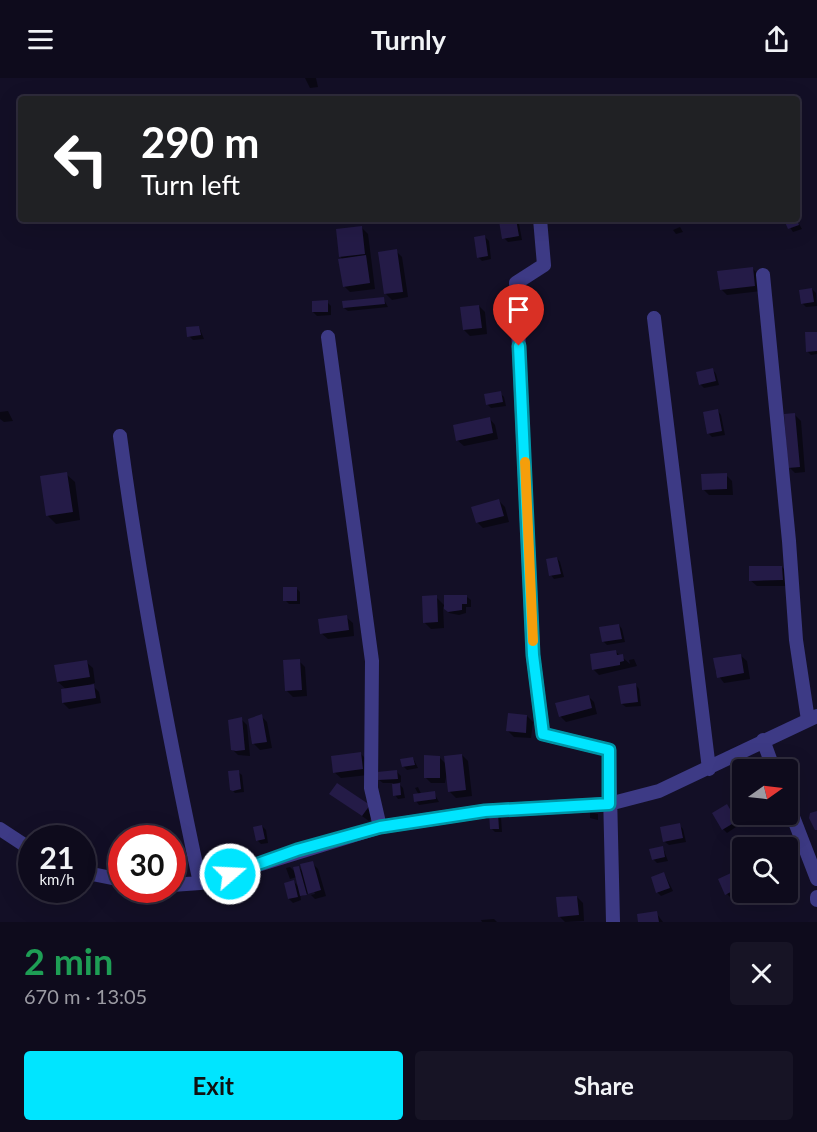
<!DOCTYPE html>
<html lang="en">
<head>
<meta charset="utf-8">
<style>
  :root { --surface:#0e0b1c; --page:#171425; --text:#f1f3f6; --muted:#9b9ba3; --line:#2e2b3b; --accent:#00e5ff }
  body { margin:0; font-family:Lato,sans-serif; background:var(--page); color:var(--text); height:100vh; display:flex; flex-direction:column; font-size:22px; white-space:nowrap }
  * { box-sizing:border-box; margin:0 }
  p { font-size:20px; color:var(--muted) }
  .icon { flex:none; width:33px; height:33px; fill:none; stroke:currentColor; stroke-width:2; stroke-linecap:round; stroke-linejoin:round }
  .map { position:relative; height:844px; overflow:hidden }
  .drawer { display:flex; flex-direction:column; background:var(--surface); flex:1 }
  .drawer>* { flex:none }
  .guide { position:absolute; left:18px; top:18px; width:782px; height:126px; border-radius:6px; box-shadow:0 6px 24px #0002,0 0 0 2px var(--line); background:#202124; color:#fff; overflow:hidden }
  .needle { width:39px; rotate:76deg }
  .tools { position:absolute; left:732px; top:681px; display:grid; gap:12px }
  .tools a { display:grid; place-items:center; width:66px; height:66px; border-radius:6px; background:var(--surface); box-shadow:0 6px 24px #0002,0 0 0 2px var(--line); font-size:30px }
  .speed { position:absolute; left:18px; top:747px; display:flex; gap:12px; font-size:30px; font-weight:700; text-align:center }
  .speed>* { display:grid; place-content:center; width:78px; height:78px; border-radius:50%; background:var(--surface); box-shadow:0 6px 24px #0002,0 0 0 2px var(--line); line-height:1 }
  .speed small { font-size:15px; font-weight:400 }
  .speed .limit { border:9px solid #d22; background:#fff; color:#111 }
  .pin { position:absolute; display:grid; place-items:center; width:51px; height:51px; color:#fff; margin:-62px -26px; border-radius:50% 50% 50% 0; rotate:-45deg; box-shadow:0 0 6px #0007 }
  .pin .icon { rotate:45deg }
  .me { position:absolute; width:66px; margin:-33px; rotate:71deg; stroke-linejoin:round; filter:drop-shadow(0 0 4px #0008) }
  .turn { display:flex; align-items:center; gap:21px; height:126px; padding:0 24px; font-size:27px }
  .turn .icon { width:78px; height:78px; stroke-width:2.5 }
  .turn b { display:block; font-size:42px; line-height:51px }
  .round { display:grid; place-items:center; flex:none; width:63px; height:63px; border-radius:6px; background:var(--page) }
  .head { display:flex; align-items:center; justify-content:space-between; height:102px; padding:0 24px }
  h1 { font-size:36px; font-weight:700; line-height:45px; color:#1e9e55 }
  .action { display:flex; gap:12px; margin-top:auto; padding:12px 24px }
  .action a { flex:1; height:69px; border-radius:6px; background:var(--accent); color:#111; font-size:24px; font-weight:700; line-height:69px; text-align:center }
  .action a+a { background:var(--page); color:var(--text) }
  header { display:flex; justify-content:space-between; align-items:center; height:78px; padding:0 24px; background:var(--surface); font-size:27px; font-weight:700 }
  .map>svg:first-child { display:block }
  .shadow { fill:#0007 }
  .building { fill:#241b47 }
  .lines { fill:none; stroke-linecap:round; stroke-linejoin:round }
  .minor { stroke:#3d3a85; stroke-width:14 }
  .route-casing { stroke:#0095a6; stroke-width:15 }
  .route { stroke:#00e5ff; stroke-width:10 }
  .slow { stroke:#f59e0b; stroke-width:10 }
</style>
</head>
<body>
<header><svg class="icon" aria-label="menu" viewBox="0 0 24 24"><path d="M4 6h16M4 12h16M4 18h16"/></svg>Turnly<svg class="icon" aria-label="share" viewBox="0 0 24 24"><path d="M12 15V3M7 8l5-5 5 5M5 13v7h14v-7"/></svg></header>
<div class="map">
<svg width="817" height="844" viewBox="0 0 817 844">
  <rect width="100%" height="100%" fill="#130f26"/>
  <path class="shadow" d="M305 0H316L318 9 310 10Z
    M324 16 329 21H315L314 18Z
    M796 141 802 151 793 154 786 143Z
    M515 142 519 146 522 162 508 164 504 160Z
    M680 149 683 154 676 156 673 152Z
    M362 150 368 156 375 211 350 214 344 208 343 182 340 178Z
    M485 159 489 163 491 181 482 183 478 179Z
    M396 173 402 179 408 219 392 222 386 216Z
    M752 190 758 196 761 213 727 217 721 211Z
    M812 211 816 215 817 228 806 229 802 225Z
    M383 220 388 229 348 233 344 230Z
    M327 224 331 228V237L317 238 313 234Z
    M479 228 485 234 487 256 470 258 464 252Z
    M199 249 204 261 193 262 189 258Z
    M817 255V276L811 277 807 273Z
    M713 292 716 296 719 307 704 310 700 306Z
    M500 315 504 319 506 328 491 330 487 326Z
    M8 333 13 343 4 344 0 341V334Z
    M718 333 721 337 725 357 712 359 708 355Z
    M795 337 801 343 805 394 795 395 789 389Z
    M489 340 495 347 498 361 464 368 457 362Z
    M66 396 75 404 80 442 56 446 48 438Z
    M726 397 732 403 733 417H709L703 411Z
    M499 423 505 429 509 444 483 450 477 444Z
    M557 480 560 484 564 499 554 501 551 497Z
    M782 489 788 495V508H757L750 502Z
    M296 510 300 514V526H289L285 522Z
    M436 519 445 528 467 519 471 522V529H466V535L459 537 449 535 443 528 444 550 431 551 424 544Z
    M346 539 353 545 354 558 328 561 321 555Z
    M619 547 622 551 625 564 607 567 603 563Z
    M615 573 630 586 629 582 634 581 637 588 599 597 593 591Z
    M740 577 747 583 750 601 724 605 715 593V581Z
    M299 583 305 589 307 618 293 619 287 613Z
    M86 584 93 590 95 605 91 606 99 614 101 625 69 631 63 625 67 612 58 604Z
    M636 607 639 611 641 628 626 629 622 626Z
    M588 618 594 624 597 636 566 644 560 638Z
    M261 638 267 644 272 670 260 672 254 666Z
    M527 638 533 644 531 660 514 659 508 653Z
    M241 641 247 647 250 678 238 677 232 671Z
    M361 676 367 682 368 697 341 700 334 694Z
    M462 677 468 683 472 718 456 720 450 714 447 693 445 705H431L425 699 439 679 447 687Z
    M413 680 418 690 407 692 403 688Z
    M238 694 242 697 244 714 235 715 231 711Z
    M397 694 401 698V704L398 705 403 710 405 720 398 721 395 717 393 705H383L379 702Z
    M418 709 421 716 434 715 439 724 419 727 416 723 419 717 415 710Z
    M331 716 369 728 375 734 369 743Z
    M730 732 739 747 727 755 723 751Z
    M590 734 598 736V742L590 740Z
    M497 736 501 740 502 754H495L491 750Z
    M679 747 683 751 686 764 669 767 665 764Z
    M262 748 266 752 268 765 261 766 257 762Z
    M663 770 668 783 657 785 653 781Z
    M312 785 318 791 326 818 315 821 311 817 315 816 314 813 302 818 300 815 301 822 293 825 289 821 294 804 300 810 297 799 290 801 286 790 290 789 296 795 299 789 303 794Z
    M664 795 673 813 661 818 657 814Z
    M731 796 734 800 742 796V814H747L733 822 727 816Z
    M780 814 768 819 764 814Z
    M577 819 583 825 584 843 565 844 559 838Z
    M656 835 663 844H639Z
    M494 841 497 844H482L481 842Z"/>
  <path class="building" d="M513 141H516L519 158 502 161 499 143Z
    M797 141 799 147 788 151 784 142Z
    M362 148 365 176 339 179 336 151Z
    M485 157 488 178 477 180 474 159Z
    M397 171 403 214 384 216 378 174Z
    M366 177 370 205 343 209 338 181Z
    M753 189 755 208 720 212 717 193Z
    M812 210 814 224 801 226 799 212Z
    M384 219 385 226 343 230 342 223Z
    M328 222V234H312V223Z
    M479 227 482 250 463 252 460 229Z
    M199 248 201 257 187 259 186 249Z
    M805 254H817V273L806 274Z
    M713 290 716 303 699 307 696 294Z
    M501 313 503 324 486 327 484 316Z
    M718 331 722 353 707 356 703 334Z
    M795 335 800 389 788 390 784 336Z
    M490 339 493 355 456 363 453 347Z
    M67 394 73 434 46 438 40 398Z
    M727 395V411L702 412 701 396Z
    M499 421 504 438 476 445 471 429Z
    M557 479 561 496 549 498 546 481Z
    M749 488H782L783 502 749 503Z
    M283 509H297V523H283Z
    M437 517 438 544 423 545 422 518Z
    M444 517H467V526H462V532L448 534 444 531Z
    M347 537 349 552 320 556 318 541Z
    M619 546 622 561 602 564 599 549Z
    M616 572 617 577 623 576 624 583 620 584V587L592 592 590 576Z
    M741 576 744 595 717 600 713 580Z
    M300 581 302 612 285 613 283 582Z
    M87 582 90 599 57 604 54 587Z
    M636 605 638 624 621 626 618 608Z
    M94 606 96 620 62 625 61 611Z
    M589 617 592 630 559 639 555 625Z
    M508 635 527 637 526 655 506 653Z
    M262 636 267 664 252 666 248 641Z
    M242 639 245 672 236 673 231 672 228 642Z
    M361 674 363 691 333 695 331 678Z
    M462 676 466 712 448 714 444 678Z
    M424 677 440 678V700H424Z
    M413 679 415 687 402 689 400 681Z
    M239 692 241 711 233 713 230 712 228 693Z
    M397 692 398 701 378 702 377 694Z
    M337 705 370 727 362 738 329 716Z
    M400 705 401 717 393 718 392 706Z
    M435 713 436 721 414 724 413 716Z
    M727 726 737 743 722 752 712 735Z
    M817 733V752H815L809 740 810 735Z
    M489 735H498L499 751H490Z
    M680 745 683 760 663 764 660 749Z
    M262 747 265 761 256 763 253 749Z
    M663 768 665 779 652 782 649 771Z
    M313 783 321 812 308 816 300 786Z
    M299 788 307 817 300 818 293 789Z
    M664 794 670 810 656 815 651 799Z
    M742 794V808L725 817 718 801 731 795 733 799Z
    M294 802 298 819 288 821 284 805Z
    M577 818 579 837 558 839 556 819Z
    M657 833 659 844H638L637 836Z"/>
  <g class="lines">
    <path class="minor" d="M540 141 544 187 516 205 533 577 543 656 609 672 613 844
      M763 197 789 463 796 562 808 642
      M654 240 709 691
      M328 259 372 583 371 710 380 749
      M120 358C140 508 168 656 200 805
      M763 662 774 692
      M788 726 817 801
      M0 751 32 772
      M82 794 122 802
      M172 807 200 805 380 749 485 733 609 726 659 713 817 638
      M817 819V822"/>
  </g>
  <g class="lines">
    <defs>
      <path id="route" d="M230 796 297 772 380 749 485 733 609 726V672L543 656 533 577 519 268"/>
    </defs>
    <use href="#route" class="route-casing"/>
    <use href="#route" class="route"/>
    <path class="slow" d="M525 384 533 563"/>
  </g>
</svg>
<div class="tools">
<a><svg class="needle" viewBox="-14 -14 28 28"><path d="M0-13l5 13h-10z" fill="#e53935"/><path d="M0 13l5-13h-10z" fill="#9b9ba3"/></svg></a>
<a><svg class="icon" aria-label="search" viewBox="0 0 24 24"><circle cx="10" cy="10" r="6"/><path d="M15 15l6 6"/></svg></a>
</div>
<div class="speed"><div>21<small>km/h</small></div><div class="limit">30</div></div>
<div class="pin" style="left:519px;top:268px;background:#d93025"><svg class="icon" aria-label="arrive" viewBox="0 0 24 24"><path d="M6 21V4h12l-3 4 3 4H6"/></svg></div>
<svg class="me" style="left:230px;top:796px" viewBox="-20 -20 40 40"><circle r="17" fill="#00e5ff" stroke="#fff" stroke-width="3"/><path d="M0-11L8 9 0 5-8 9z" fill="#fff"/></svg>
<div class="guide">
<div class="turn"><svg class="icon" aria-label="left" viewBox="0 0 24 24"><path d="M17 20v-9H6M10 6l-5 5 5 5"/></svg><div><b>290 m</b>Turn left</div></div>
</div>
</div>
<section class="drawer">
<div class="head"><div><h1>2 min</h1><p>670 m · 13:05</p></div><a class="round"><svg class="icon" aria-label="close" viewBox="0 0 24 24"><path d="M6 6l12 12M18 6L6 18"/></svg></a></div>
<div class="action"><a>Exit</a><a>Share</a></div>
</section>
</body>
</html>
